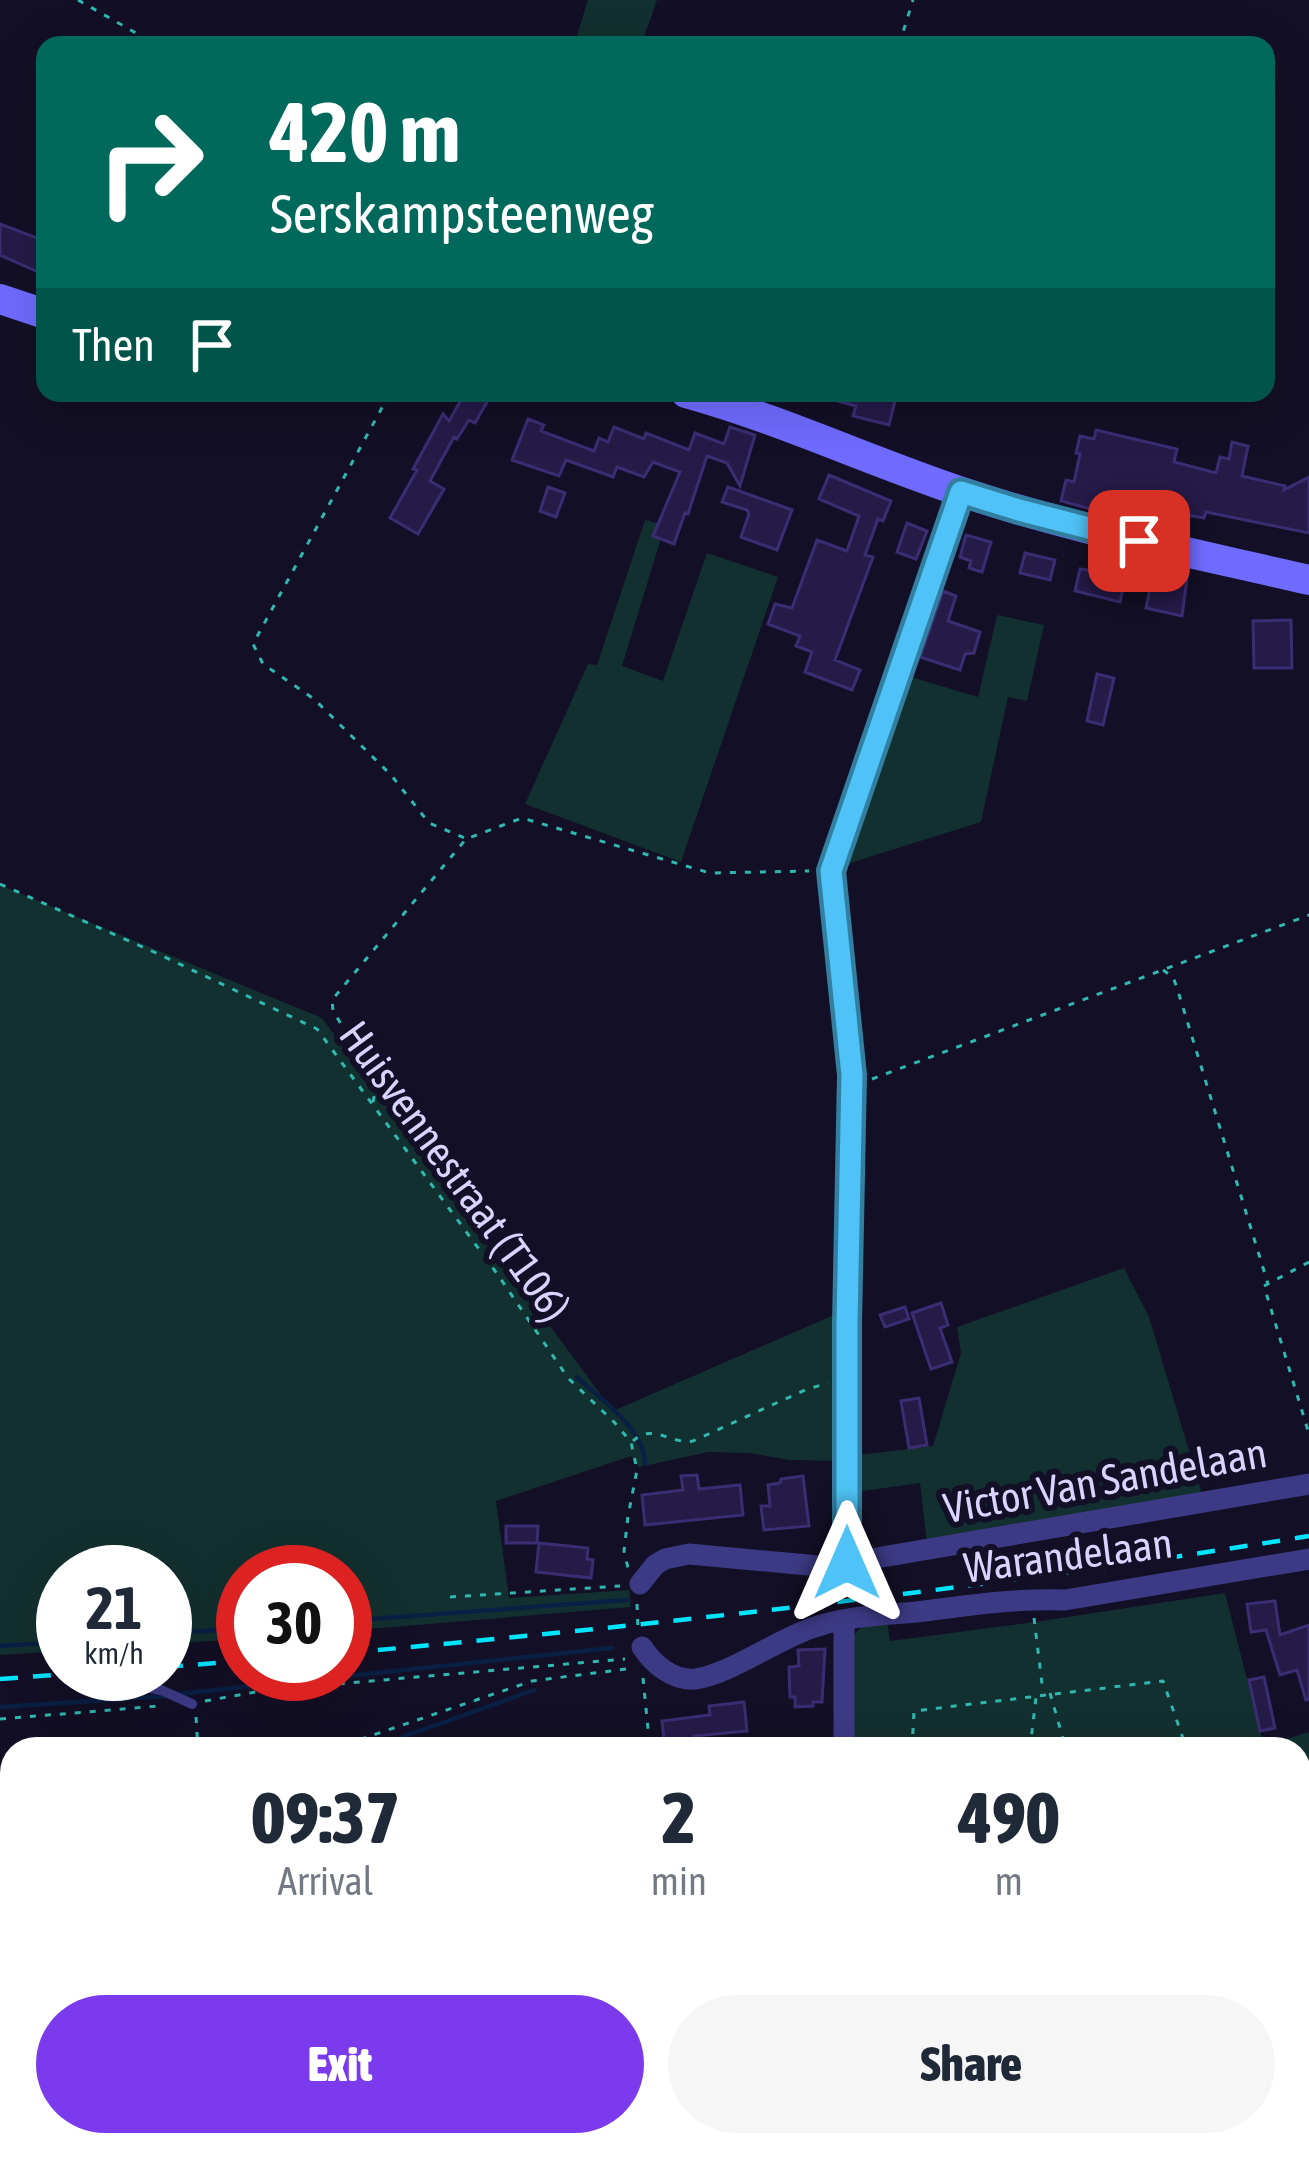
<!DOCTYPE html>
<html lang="en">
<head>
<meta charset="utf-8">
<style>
  :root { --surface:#fff; --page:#f6f6f7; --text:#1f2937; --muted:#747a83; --accent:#7c3aed }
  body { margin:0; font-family:"Asap Condensed",sans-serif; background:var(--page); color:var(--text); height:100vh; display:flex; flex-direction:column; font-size:45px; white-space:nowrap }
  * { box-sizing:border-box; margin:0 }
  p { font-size:39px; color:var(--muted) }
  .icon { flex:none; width:66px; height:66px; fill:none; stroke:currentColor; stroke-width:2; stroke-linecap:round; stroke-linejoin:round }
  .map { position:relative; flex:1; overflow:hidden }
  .side { position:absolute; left:0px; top:1737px; width:1311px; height:420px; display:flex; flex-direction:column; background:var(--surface); border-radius:36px 36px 0 0; box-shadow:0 12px 48px #0002 }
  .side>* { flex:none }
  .guide { position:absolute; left:36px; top:36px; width:1239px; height:366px; border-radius:24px; box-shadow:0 12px 48px #0002; background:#00695c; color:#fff; overflow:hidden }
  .speed { position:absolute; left:36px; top:1545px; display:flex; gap:24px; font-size:60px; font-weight:700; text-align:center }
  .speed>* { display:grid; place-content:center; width:156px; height:156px; border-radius:50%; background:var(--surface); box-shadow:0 12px 48px #0002; line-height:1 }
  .speed small { font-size:30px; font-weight:400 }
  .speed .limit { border:18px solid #d22; background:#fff; color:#111 }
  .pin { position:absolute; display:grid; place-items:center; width:102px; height:102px; color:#fff; margin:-51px; border-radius:24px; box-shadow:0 6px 18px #0006 }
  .me { position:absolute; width:132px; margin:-66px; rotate:0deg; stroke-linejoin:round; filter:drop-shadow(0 0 9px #0008) }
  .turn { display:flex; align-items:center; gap:42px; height:252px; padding:0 36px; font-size:54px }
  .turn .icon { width:156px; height:156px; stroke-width:2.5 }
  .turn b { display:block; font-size:84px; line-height:102px }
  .then { display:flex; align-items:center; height:114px; padding:0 36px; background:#0003; gap:24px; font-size:45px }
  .eta { display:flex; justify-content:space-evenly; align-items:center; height:204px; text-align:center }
  .eta b { font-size:72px; font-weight:800; line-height:84px }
  .cta { display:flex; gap:24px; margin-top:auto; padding:24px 36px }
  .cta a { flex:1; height:138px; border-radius:72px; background:var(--accent); color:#fff; font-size:48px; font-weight:800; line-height:138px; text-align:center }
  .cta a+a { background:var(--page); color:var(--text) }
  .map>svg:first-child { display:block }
  .green { fill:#12302f }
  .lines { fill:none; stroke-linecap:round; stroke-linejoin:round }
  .stream { stroke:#0a1f44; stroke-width:4.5 }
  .building { fill:#241b47; stroke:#3b2d73; stroke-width:3 }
  .path { stroke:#2fb8b0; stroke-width:3; stroke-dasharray:6 9; stroke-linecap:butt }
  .lane { stroke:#3d3a85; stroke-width:10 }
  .street { stroke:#3d3a85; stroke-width:21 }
  .secondary { stroke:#6f6bff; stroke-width:30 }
  .rail { stroke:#00e5ff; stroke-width:4.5; stroke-dasharray:18 15; stroke-linecap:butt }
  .route-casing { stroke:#337fa1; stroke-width:30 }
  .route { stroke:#4fc3f7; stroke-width:21 }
  .labels { text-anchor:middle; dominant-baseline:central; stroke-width:12; stroke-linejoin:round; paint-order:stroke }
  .street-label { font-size:42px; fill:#d9d4ff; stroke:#130f26 }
</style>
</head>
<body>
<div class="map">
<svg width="1309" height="2157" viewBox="0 0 1309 2157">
  <rect width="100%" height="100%" fill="#130f26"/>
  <path class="green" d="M588 0H657L641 45H574Z
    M645 520 665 525 622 666 663 681 707 553 778 577 681 862 525 804 588 664 597 665Z
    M997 615 1044 625 1027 701 1008 697 981 822 847 864 837 863 901 674 978 697Z
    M0 885 322 1018 613 1411 843 1311 842 1461 790 1460 749 1453 708 1452 639 1467 631 1456 496 1501 509 1598 629 1590 631 1607 345 1631V1572H243V1639L165 1644V1572H63V1651L0 1655Z
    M1124 1268 1149 1317 1202 1494 927 1544 920 1483 849 1493 851 1456 933 1446 961 1353 957 1327Z
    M1225 1593 1264 1746 1309 1732V2157H1298L1294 2145H1299L1300 2113 1299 1749H850L853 1636 866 1622 887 1620 890 1641 1035 1622Z
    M12 1867V2021L0 2025V1871Z
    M382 2145H448L450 2157H386Z
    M842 2145H1136L1120 2154 1121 2157H837Z"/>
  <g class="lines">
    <path class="stream" d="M577 1377C600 1399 645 1429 645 1464
      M345 1621 627 1600
      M165 1634 243 1628
      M0 1646 63 1642
      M179 1694 612 1648
      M0 1707 168 1696
      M377 1746 534 1690
      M0 1871 12 1867
      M448 2145 450 2157"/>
  </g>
  <path class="building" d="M0 224 45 241V275L0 255Z
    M471 393 487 402 475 423 469 420 457 439 454 437 430 481 444 489 418 534 390 518 417 470 413 469 443 414 449 421 464 395 468 397Z
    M824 393H897L889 425 853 416 856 406 823 397Z
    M528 419 544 425 541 431 594 451 599 438 608 442 614 427 644 439 646 433 689 450 695 433 724 444 730 427 755 435 740 486 727 463 707 456 688 514 685 513 674 544 653 536 680 472 653 462 644 477 617 467 613 477 566 460 559 476 512 460Z
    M1096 430 1177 449 1174 462 1216 473 1220 457 1229 459 1232 442 1248 446 1242 476 1285 486 1284 490 1309 477V533L1206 512 1204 518 1108 501 1107 508 1101 507 1095 510 1061 501 1066 480 1074 482 1080 454 1076 453 1080 436 1094 439Z
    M829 475 891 501 883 521 878 519 865 555 873 557 835 660 860 670 852 690 805 672 812 652 796 646 800 636 768 624 775 604 792 608 817 540 847 551 859 516 819 499Z
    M548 487 565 493 556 517 540 511Z
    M728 487 792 510 777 550 741 537 749 514 747 510 722 502Z
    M907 523 927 531 916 559 897 552Z
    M966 535 991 542 982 572 969 568 971 561 960 557Z
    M1025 553 1055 560 1050 580 1020 573Z
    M1155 565 1188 572 1182 616 1146 608Z
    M1080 569 1126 575 1120 602 1075 591Z
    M943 591 956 596 948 621 980 632 974 653 965 654 960 670 920 657Z
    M1291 620 1292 668H1254L1253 621Z
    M1097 674 1114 678 1103 725 1087 721Z
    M941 1303 948 1325 940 1328 952 1362 931 1369 912 1313Z
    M905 1307 909 1319 885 1327 880 1315Z
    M919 1398 927 1445 909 1448 901 1401Z
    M697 1475 699 1489 740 1485 743 1515 645 1525 642 1495 683 1490 681 1476Z
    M803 1476 809 1526 764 1530 761 1506H770L768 1485 780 1483 781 1479Z
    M506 1526H538L537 1543H506Z
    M539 1543 588 1548 587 1559 593 1560 591 1578 536 1572Z
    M1275 1601 1280 1635 1309 1625V1699L1306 1700 1297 1670 1280 1675 1266 1630 1251 1632 1247 1604Z
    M825 1649 822 1702H813V1706L795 1707V1697H790L789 1667 799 1666 798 1650Z
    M1264 1677 1275 1728 1260 1731 1249 1680Z
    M744 1702 747 1731 694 1736 696 1749H665L662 1721 710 1715 709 1706Z"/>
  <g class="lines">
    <path class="path" d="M78 0 157 45
      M899 45 913 0
      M385 393 384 404 253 644 263 664 314 699 391 775 429 823 465 838
      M0 884 154 952 317 1029 498 1275 568 1378 614 1422 631 1442 637 1470 628 1516 624 1551 628 1568
      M1163 970 1173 977 1177 988 1268 1284
      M872 1079 1309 915
      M373 1102 377 1082 333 1011 332 1000 466 839 522 818 710 873 809 871
      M1309 1262 1264 1286 1309 1434
      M633 1441C652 1422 671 1445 693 1441L805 1390 828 1383
      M450 1597 620 1586
      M637 1604 638 1630
      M1034 1618 1043 1692
      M643 1678 650 1749
      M1050 1693 1066 1749
      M205 1701 267 1690 625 1659
      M196 1717 198 1749
      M0 1719 160 1706
      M332 1749 532 1681 634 1668
      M912 1749 914 1711 1163 1681 1186 1747 1182 1749
      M1030 1749 1036 1697
      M1299 1779 1309 1777
      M1299 1833 1309 1830
      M1299 1900 1309 1895
      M1299 2004 1309 2000
      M0 2041 12 2037
      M1299 2091 1309 2093
      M1299 2108 1309 2112
      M373 2145 377 2157
      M925 2145 944 2157
      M996 2145 1003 2154 997 2157
      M1008 2145 1012 2151 1023 2145
      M1130 2157 1157 2145"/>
    <path class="lane" d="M135 1685 161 1690 192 1704"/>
    <path class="street" d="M847 1563V1323L852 1074 831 871 961 492
      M640 1584 655 1565 665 1559 689 1554 819 1566 847 1563 1309 1484
      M642 1647C653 1664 673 1681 695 1679 729 1675 779 1638 815 1627 847 1616 883 1615 916 1612 966 1606 1015 1598 1065 1600L1309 1559
      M844 1749V1620
      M835 2157 839 2145"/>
    <path class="secondary" d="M0 299 45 314
      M686 393C780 419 869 461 962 492 1075 530 1193 553 1309 580"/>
    <path class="rail" d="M345 1653C668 1624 989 1588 1309 1536
      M165 1667 243 1661
      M0 1679 67 1674"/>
  </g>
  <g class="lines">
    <defs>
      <path id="route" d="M847 1563V1323L852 1075 831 871 961 492 1019 510 1139 541"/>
    </defs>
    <use href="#route" class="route-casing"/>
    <use href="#route" class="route"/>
  </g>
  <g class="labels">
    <g class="street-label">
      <text transform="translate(455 1171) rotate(54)">Huisvennestraat (T106)</text>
      <text transform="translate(1105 1480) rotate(-10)">Victor Van Sandelaan</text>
      <text transform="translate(1068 1555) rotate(-7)">Warandelaan</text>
    </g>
  </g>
</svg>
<div class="speed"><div>21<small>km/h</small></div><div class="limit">30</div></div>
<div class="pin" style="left:1139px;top:541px;background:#d93025"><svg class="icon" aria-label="arrive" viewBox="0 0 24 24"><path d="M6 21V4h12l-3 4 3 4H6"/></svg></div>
<svg class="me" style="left:847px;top:1563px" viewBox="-20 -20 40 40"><path d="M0-17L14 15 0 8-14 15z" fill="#4fc3f7" stroke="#fff" stroke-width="4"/></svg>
<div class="guide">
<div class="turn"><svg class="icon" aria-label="right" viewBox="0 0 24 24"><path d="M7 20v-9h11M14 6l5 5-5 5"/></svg><div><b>420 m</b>Serskampsteenweg</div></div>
<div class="then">Then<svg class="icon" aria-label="arrive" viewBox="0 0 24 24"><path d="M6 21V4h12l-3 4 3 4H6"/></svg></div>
</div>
<section class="side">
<div class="eta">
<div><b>09:37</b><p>Arrival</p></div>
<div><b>2</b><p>min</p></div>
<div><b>490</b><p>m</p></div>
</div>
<div class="cta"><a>Exit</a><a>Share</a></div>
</section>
</div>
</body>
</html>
